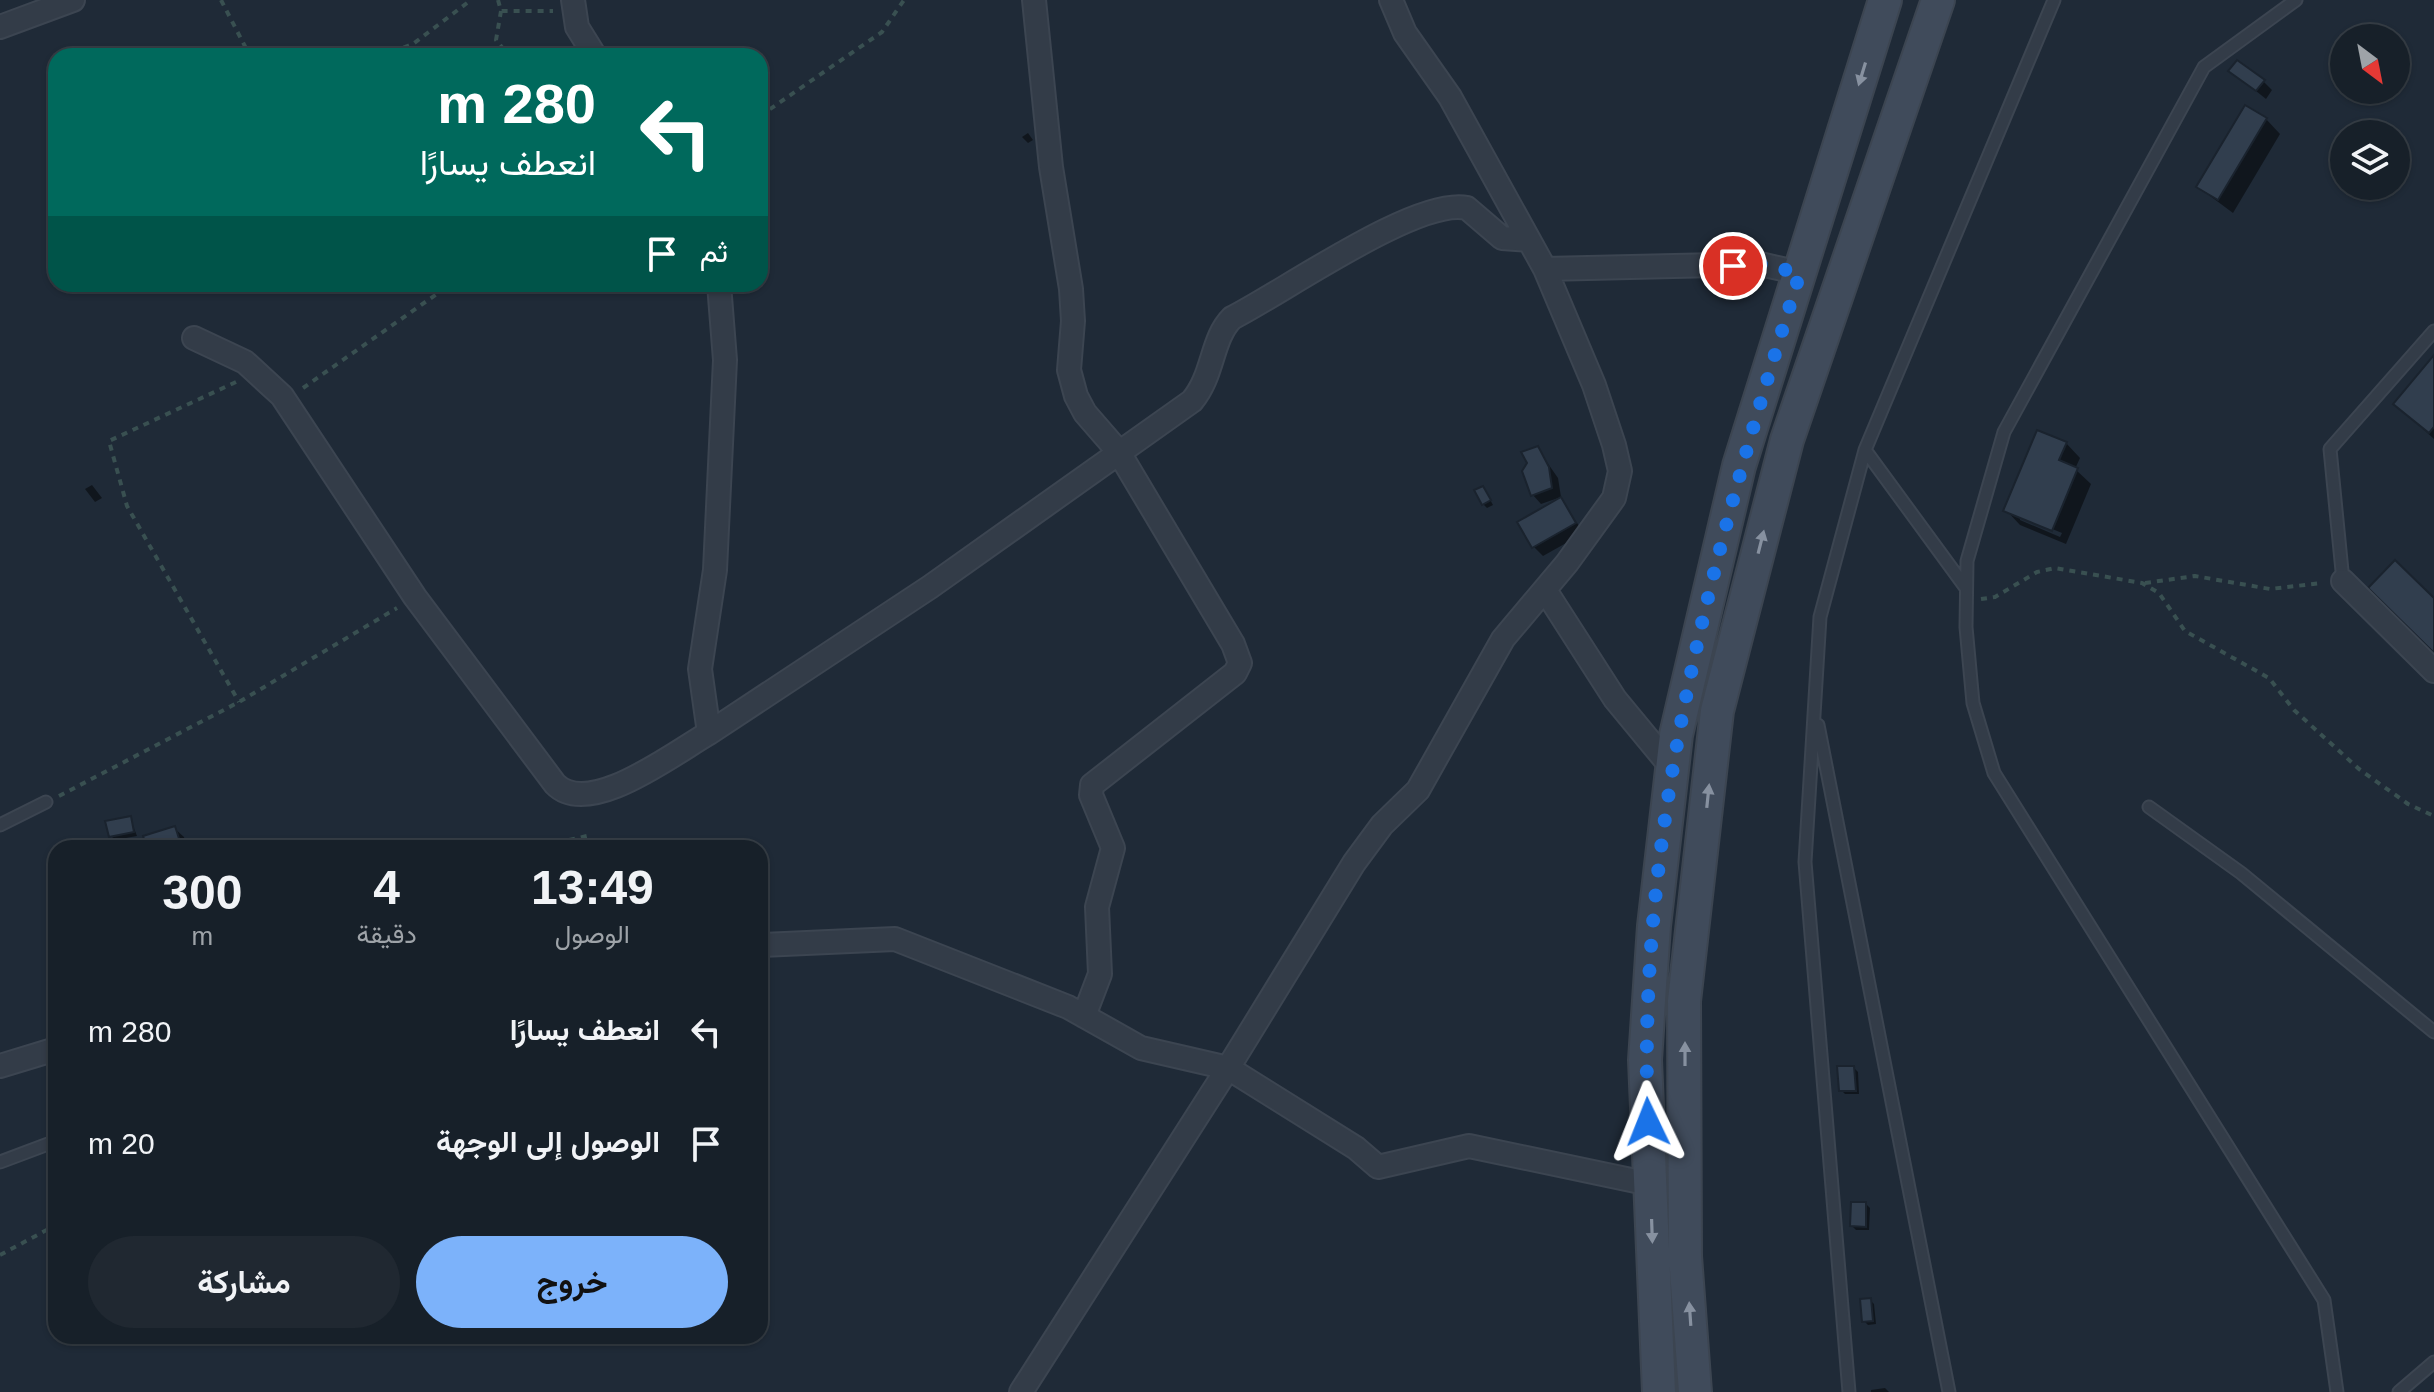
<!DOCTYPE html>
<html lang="ar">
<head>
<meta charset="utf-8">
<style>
  :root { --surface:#172029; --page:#202831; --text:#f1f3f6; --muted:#9ea3a8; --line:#363e46; --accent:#7cb2fa }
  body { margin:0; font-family:Arial,Vazirmatn,sans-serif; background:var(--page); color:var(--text); direction:rtl; height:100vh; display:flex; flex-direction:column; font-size:30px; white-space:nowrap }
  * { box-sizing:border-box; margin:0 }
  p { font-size:26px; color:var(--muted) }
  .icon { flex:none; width:44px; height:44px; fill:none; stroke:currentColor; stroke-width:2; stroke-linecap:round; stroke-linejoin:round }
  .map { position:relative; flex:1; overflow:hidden; direction:ltr }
  .panel { position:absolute; left:48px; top:840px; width:720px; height:504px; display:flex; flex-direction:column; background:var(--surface); border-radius:24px; box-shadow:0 2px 6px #0004,0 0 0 2px var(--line); direction:rtl }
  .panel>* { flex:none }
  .hud { position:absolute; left:48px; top:48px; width:720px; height:244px; border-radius:24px; box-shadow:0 2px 6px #0004,0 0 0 2px var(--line); direction:rtl; background:#00695c; color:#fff; overflow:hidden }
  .needle { width:52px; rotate:148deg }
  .tools { position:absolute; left:2330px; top:24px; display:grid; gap:16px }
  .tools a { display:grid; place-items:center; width:80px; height:80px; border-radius:50%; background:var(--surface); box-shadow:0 2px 6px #0004,0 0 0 2px var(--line); font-size:40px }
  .pin { position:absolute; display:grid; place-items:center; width:68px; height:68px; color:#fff; margin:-34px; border:4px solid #fff; border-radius:50%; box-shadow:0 2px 8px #0007 }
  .me { position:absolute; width:88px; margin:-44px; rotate:358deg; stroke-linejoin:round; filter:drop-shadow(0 0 6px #0008) }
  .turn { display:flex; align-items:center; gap:28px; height:168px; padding:0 40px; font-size:36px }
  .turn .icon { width:104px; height:104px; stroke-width:2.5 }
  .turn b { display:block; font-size:56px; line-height:68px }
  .then { display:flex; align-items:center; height:76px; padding:0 40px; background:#0003; gap:16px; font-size:30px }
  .eta { display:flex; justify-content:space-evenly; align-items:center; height:136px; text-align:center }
  .eta b { font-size:48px; font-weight:700; line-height:56px }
  .primary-button { display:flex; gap:16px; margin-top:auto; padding:16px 40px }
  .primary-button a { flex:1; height:92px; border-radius:48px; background:var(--accent); color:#111; font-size:32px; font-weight:700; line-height:92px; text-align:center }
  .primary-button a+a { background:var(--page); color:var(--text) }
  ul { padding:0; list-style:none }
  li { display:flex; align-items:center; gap:24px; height:112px; padding:0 40px }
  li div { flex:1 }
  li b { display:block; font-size:30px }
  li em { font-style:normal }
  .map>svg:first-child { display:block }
  .shadow { fill:#0007; fill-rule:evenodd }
  .building { fill:#313e4e; stroke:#1a232e; stroke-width:2 }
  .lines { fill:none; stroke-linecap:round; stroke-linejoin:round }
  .lane-casing { stroke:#3c4551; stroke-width:15 }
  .street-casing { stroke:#3c4551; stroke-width:26 }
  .secondary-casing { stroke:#3c4551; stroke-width:36 }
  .path { stroke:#395051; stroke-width:4; stroke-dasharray:6 6; stroke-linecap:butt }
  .lane { stroke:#333c48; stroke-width:11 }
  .street { stroke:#333c48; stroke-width:22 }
  .secondary { stroke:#404b5b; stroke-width:32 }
  .oneway { fill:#8791a0 }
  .route { stroke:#1a73e8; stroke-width:14; stroke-dasharray:0 25.2 }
</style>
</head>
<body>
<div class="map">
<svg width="2434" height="1392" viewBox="0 0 2434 1392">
  <rect width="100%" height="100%" fill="#1f2a37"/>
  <path class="shadow" d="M2231 71 2263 81 2272 90 2266 99Z
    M2266 119 2280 134 2233 213 2198 187Z
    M1028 133 1033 140 1028 143 1022 137Z
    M2434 358V439L2396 404Z
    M2066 443 2080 458 2075 469 2091 484 2066 544 2020 525 2006 510ZM2020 516 2062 533 2060 537 2020 520Z
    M1537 448 1558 478 1561 497 1541 504 1532 494Z
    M92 485 102 498 95 502 85 489Z
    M1486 492 1493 505 1487 508 1483 504Z
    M1561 500 1584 533 1543 556 1534 547Z
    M130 818 137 836 115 840 111 836Z
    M174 828 184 837 187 848H149Z
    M1854 1068 1858 1072 1859 1094H1845L1841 1090Z
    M1866 1204 1870 1208 1869 1230H1856L1852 1226Z
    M1870 1300 1874 1304 1876 1324 1868 1325 1864 1321Z
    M1885 1388 1889 1392H1871V1390Z"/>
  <path class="building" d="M2237 60 2265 80 2256 91 2228 71Z
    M2245 105 2267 118 2218 200 2196 187Z
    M2434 355V427L2429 433 2393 404Z
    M2037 430 2067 442 2059 460 2078 468 2052 531 2003 511Z
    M1538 446 1549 467 1552 488 1531 496 1522 471 1527 463 1521 452Z
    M1483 486 1491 500 1482 505 1474 490Z
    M1561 497 1576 523 1532 548 1517 522Z
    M2395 560 2434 598V653L2368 588Z
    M131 816 134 832 109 837 105 821Z
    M175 826 182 848H147L143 836Z
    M1837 1066H1854L1856 1091H1839Z
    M1851 1202H1866V1227L1850 1226Z
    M1871 1298 1873 1321 1862 1322 1860 1299Z"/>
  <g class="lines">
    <defs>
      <path id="lane" d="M2296 0 2204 67 2004 432 1967 561 1966 627 1973 703 1994 773 2324 1300 2337 1392
        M1865 450 1966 588
        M2343 581 2330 449 2434 331
        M1818 725 1949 1392
        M2149 807 2241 873 2434 1032
        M0 825 46 802
        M0 1162 56 1141
        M1849 1392 1805 862 1820 617 1865 450 2054 0
        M2399 1392 2434 1362"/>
      <path id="street" d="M573 0 577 27 595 56
        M1034 0 1051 167 1071 289 1073 321 1069 370 1076 396 1085 413 1118 451 1233 644 1240 663 1235 673 1092 785 1091 795 1113 848 1097 907 1100 974 1084 1016
        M1391 0 1405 33 1450 97 1545 269 1760 264 1800 273
        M0 27 73 0
        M194 338 245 362 282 396 415 597 555 784C589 819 674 753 709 733L700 669 715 570 725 360 719 284
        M2343 581 2434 671
        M1545 590 1615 699 1672 768
        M709 733 930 587 1192 401C1214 375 1211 339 1232 318 1282 293 1417 197 1467 208L1502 238 1529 240
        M760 945 895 939 1068 1007 1141 1048 1228 1068 1356 1148 1378 1167 1469 1146 1650 1184
        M0 1066 56 1049
        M1021 1392 1228 1068 1354 863 1382 825 1418 790 1503 639 1567 563 1614 498 1620 471 1614 445 1594 385 1545 269"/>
      <path id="secondary" d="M1659 1392 1645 1060 1654 926 1676 735 1739 466 1885 0
        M1695 1392 1685 1256 1684 1001 1717 711 1787 440 1938 0"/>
    </defs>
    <use href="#lane" class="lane-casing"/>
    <use href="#street" class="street-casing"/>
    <use href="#secondary" class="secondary-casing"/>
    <path class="path" d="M221 0 250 56
      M498 0 501 11H553
      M501 11 496 40 509 56
      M381 56 413 44 471 0
      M760 116 882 32 904 0
      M236 382 109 441 127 506 239 702
      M303 388 451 284
      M2145 583 2195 576 2270 589 2322 583
      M1981 599 1995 597 2037 572 2055 568 2142 583 2159 593 2185 631 2269 678 2294 710 2359 769 2408 804 2434 816
      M59 796 239 702 397 608
      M534 848 587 836 570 848
      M0 1255 56 1225"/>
    <use href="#lane" class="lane"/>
    <use href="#street" class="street"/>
    <use href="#secondary" class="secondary"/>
  </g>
  <defs><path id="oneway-solid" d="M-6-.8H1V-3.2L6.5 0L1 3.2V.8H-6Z" transform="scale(2)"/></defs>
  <g class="oneway">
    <use href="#oneway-solid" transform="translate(1862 74) rotate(107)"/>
    <use href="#oneway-solid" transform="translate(1761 542) rotate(-76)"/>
    <use href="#oneway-solid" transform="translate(1708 796) rotate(-84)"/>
    <use href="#oneway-solid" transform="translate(1685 1054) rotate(-90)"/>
    <use href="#oneway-solid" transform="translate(1652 1231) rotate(88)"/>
    <use href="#oneway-solid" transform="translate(1690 1314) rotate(-94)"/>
  </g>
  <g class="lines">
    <path class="route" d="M1648 1122C1636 830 1714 548 1800 273L1760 264 1733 266"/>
  </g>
</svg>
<div class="tools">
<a><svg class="needle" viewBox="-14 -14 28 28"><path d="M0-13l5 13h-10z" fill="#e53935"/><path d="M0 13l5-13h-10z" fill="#9ea3a8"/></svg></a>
<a><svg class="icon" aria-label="layers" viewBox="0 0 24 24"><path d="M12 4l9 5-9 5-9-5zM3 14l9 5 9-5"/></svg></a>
</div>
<div class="pin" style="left:1733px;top:266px;background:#d93025"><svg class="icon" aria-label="arrive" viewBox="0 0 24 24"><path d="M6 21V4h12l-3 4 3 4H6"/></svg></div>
<svg class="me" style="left:1648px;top:1122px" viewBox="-20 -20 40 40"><path d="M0-17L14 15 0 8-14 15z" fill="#1a73e8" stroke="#fff" stroke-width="4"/></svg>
<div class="hud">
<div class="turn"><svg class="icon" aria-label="left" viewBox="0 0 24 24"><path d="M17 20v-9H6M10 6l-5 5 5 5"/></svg><div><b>280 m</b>انعطف يسارًا</div></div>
<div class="then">ثم<svg class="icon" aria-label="arrive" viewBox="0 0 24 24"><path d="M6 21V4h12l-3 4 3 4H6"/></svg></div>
</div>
<section class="panel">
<div class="eta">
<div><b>13:49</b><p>الوصول</p></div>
<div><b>4</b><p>دقيقة</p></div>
<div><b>300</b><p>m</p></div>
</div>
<ul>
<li><svg class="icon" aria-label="left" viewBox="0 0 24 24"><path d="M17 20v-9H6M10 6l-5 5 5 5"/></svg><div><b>انعطف يسارًا</b></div><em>280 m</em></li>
<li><svg class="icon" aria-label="arrive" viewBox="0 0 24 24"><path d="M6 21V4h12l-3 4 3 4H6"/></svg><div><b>الوصول إلى الوجهة</b></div><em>20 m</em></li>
</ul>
<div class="primary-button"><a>خروج</a><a>مشاركة</a></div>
</section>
</div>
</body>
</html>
